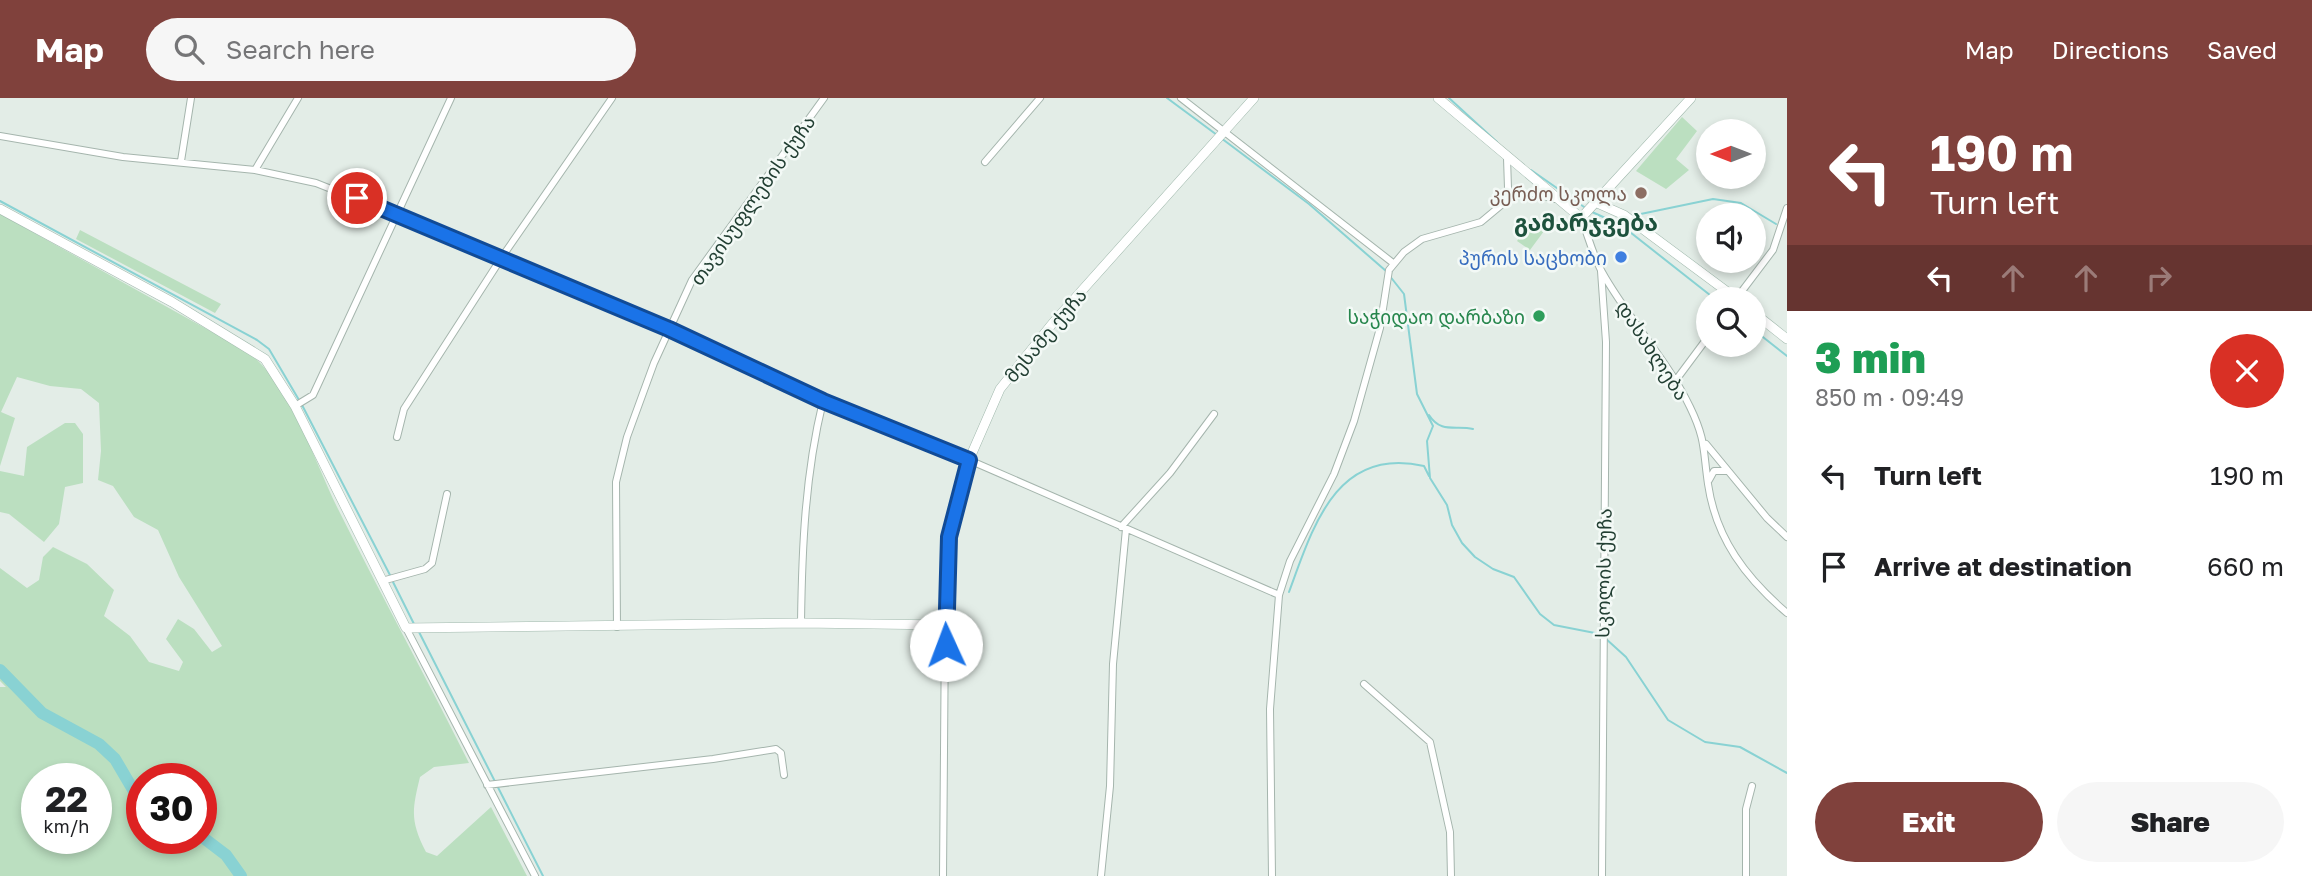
<!DOCTYPE html>
<html lang="en">
<head>
<meta charset="utf-8">
<style>
  :root { --surface:#fff; --page:#f6f6f6; --text:#202124; --muted:#757577; --accent:#80413c }
  body { margin:0; font-family:"Golos Text","Noto Sans Georgian",sans-serif; background:var(--page); color:var(--text); height:100vh; display:flex; flex-direction:column; font-size:26px; white-space:nowrap }
  * { box-sizing:border-box; margin:0 }
  p { font-size:23px; color:var(--muted) }
  .icon { flex:none; width:38px; height:38px; fill:none; stroke:currentColor; stroke-width:2; stroke-linecap:round; stroke-linejoin:round }
  .map { position:relative; flex:1; overflow:hidden }
  .drawer { display:flex; flex-direction:column; background:var(--surface); width:525px }
  .drawer>* { flex:none }
  .hud { background:#80413c; color:#fff; overflow:hidden }
  .needle { width:46px; rotate:270deg }
  .tools { position:absolute; left:1696px; top:21px; display:grid; gap:14px }
  .tools a { display:grid; place-items:center; width:70px; height:70px; border-radius:50%; background:var(--surface); box-shadow:0 4px 10px #0003; font-size:35px }
  .speed { position:absolute; left:21px; top:665px; display:flex; gap:14px; font-size:35px; font-weight:700; text-align:center }
  .speed>* { display:grid; place-content:center; width:91px; height:91px; border-radius:50%; background:var(--surface); box-shadow:0 4px 10px #0003; line-height:1 }
  .speed small { font-size:18px; font-weight:400 }
  .speed .limit { border:10px solid #d22; background:#fff; color:#111 }
  .pin { position:absolute; display:grid; place-items:center; width:60px; height:60px; color:#fff; margin:-30px; border:4px solid #fff; border-radius:50%; box-shadow:0 2px 7px #0007 }
  .me { position:absolute; width:77px; margin:-38px; rotate:358deg; stroke-linejoin:round; filter:drop-shadow(0 0 5px #0008) }
  .turn { display:flex; align-items:center; gap:24px; height:147px; padding:0 28px; font-size:32px }
  .turn .icon { width:91px; height:91px; stroke-width:2.5 }
  .turn b { display:block; font-size:49px; line-height:60px }
  .lanes { display:flex; align-items:center; height:66px; padding:0 28px; background:#0003; justify-content:center; gap:35px; direction:ltr }
  .lanes .off { opacity:.35 }
  .round { display:grid; place-items:center; flex:none; width:74px; height:74px; border-radius:37px; background:var(--page) }
  .summary { display:flex; align-items:center; justify-content:space-between; height:119px; padding:0 28px }
  h1 { font-size:42px; font-weight:800; line-height:52px; color:#1e9e55 }
  .button { display:flex; gap:14px; margin-top:auto; padding:14px 28px }
  .button a { flex:1; height:80px; border-radius:42px; background:var(--accent); color:#fff; font-size:28px; font-weight:800; line-height:80px; text-align:center }
  .button a+a { background:var(--page); color:var(--text) }
  ul { padding:0; list-style:none }
  li { display:flex; align-items:center; gap:21px; height:91px; padding:0 28px }
  li div { flex:1 }
  li b { display:block; font-size:26px }
  li em { font-style:normal }
  header { display:flex; align-items:center; gap:42px; box-sizing:border-box; height:98px; padding:0 35px; background:var(--accent); color:#fff }
  header strong { font-size:33px }
  nav { display:flex; gap:38px; margin-inline-start:auto; font-size:24px }
  .search { width:490px; height:63px; background:var(--page); display:flex; align-items:center; gap:18px; box-sizing:border-box; padding:0 24px; border-radius:38px; color:var(--muted); font-size:26px }
  main { display:flex; flex:1; min-height:0 }
  .map>svg:first-child { display:block }
  .built { fill:#d1ddd6 }
  .green { fill:#bbdfc0; fill-rule:evenodd }
  .lines { fill:none; stroke-linecap:round; stroke-linejoin:round }
  .stream { stroke:#89d2d3; stroke-width:2 }
  .river { stroke:#89d2d3; stroke-width:12 }
  .street-casing { stroke:#a5b5ad; stroke-width:8 }
  .secondary-casing { stroke:#a1b9ad; stroke-width:10 }
  .street { stroke:#fff; stroke-width:6 }
  .secondary { stroke:#fff; stroke-width:9 }
  .route-casing { stroke:#114b97; stroke-width:18 }
  .route { stroke:#1a73e8; stroke-width:12 }
  .education-dot { fill:#8d6e63; stroke:#f3f9f6; stroke-width:2.5 }
  .shop-dot { fill:#3f7fe0; stroke:#f3f9f6; stroke-width:2.5 }
  .leisure-dot { fill:#2e9e5b; stroke:#f3f9f6; stroke-width:2.5 }
  .labels { text-anchor:middle; dominant-baseline:central; stroke-width:5; stroke-linejoin:round; paint-order:stroke }
  .education-label { font-size:19px; fill:#785e54; stroke:#f3f9f6; text-anchor:end }
  .street-label { font-size:19px; fill:#223f33; stroke:#f3f9f6 }
  .shop-label { font-size:19px; fill:#366cbe; stroke:#f3f9f6; text-anchor:end }
  .leisure-label { font-size:19px; fill:#27864d; stroke:#f3f9f6; text-anchor:end }
  .quarter-label { font-size:23px; font-weight:bold; fill:#1d523d; stroke:#f3f9f6 }
</style>
</head>
<body>
<header>
<strong>Map</strong>
<div class="search"><svg class="icon" aria-label="search" viewBox="0 0 24 24"><circle cx="10" cy="10" r="6"/><path d="M15 15l6 6"/></svg>Search here</div>
<nav><a>Map</a><a>Directions</a><a>Saved</a></nav>
</header>
<main>
<div class="map">
<svg width="1787" height="778" viewBox="0 0 1787 778">
  <rect width="100%" height="100%" fill="#e3ede7"/>
  <path class="built" d="M1633 95a8 8 0 1 1 16 0a8 8 0 1 1-16 0Z"/>
  <path class="green" d="M1682 19 1697 33 1676 61 1689 72 1666 91 1636 73Z
    M0 116 248 254C291 288 313 360 337 409 380 495 426 579 469 665L434 669 420 679C412 712 410 723 426 754L437 758 491 709 527 778H0V589H6L0 583V470L27 490 39 482 43 459 53 449 87 466 114 492 104 518 130 538 149 564 179 573 183 564 166 541 178 521 194 531 212 554 222 548 179 479 158 432 134 419 113 388 98 382 101 353 99 305 81 291 50 288 17 279 1 314 15 320 0 368ZM37 681H96V740H37ZM142 681H201V740H142Z
    M1534 119 1547 129 1530 152 1517 143Z
    M80 132 221 206 215 215 76 141Z
    M65 325H75L83 336V385L65 389 59 426 44 444 9 416 0 414V373L24 378 27 349Z"/>
  <g class="lines">
    <path class="stream" d="M1167 0 1217 37
      M1449 0 1497 44
      M1221 40 1309 106 1386 173
      M1531 72 1587 111
      M0 103 257 242 269 251 299 302
      M1592 114 1621 127 1715 201
      M1631 118 1713 101 1741 105 1776 126
      M1389 177 1404 196 1417 296 1433 328 1427 343 1430 380 1447 407 1452 427 1462 445 1475 459 1493 471 1514 479 1540 516 1554 527 1600 536
      M1754 232 1787 258
      M302 307 391 479
      M1429 317C1441 336 1456 327 1473 331
      M393 484 414 526
      M1289 494C1313 429 1336 348 1424 368L1429 378
      M419 534 543 778
      M1605 540 1626 559 1668 622 1705 644 1740 649 1787 675"/>
    <path class="river" d="M0 572 42 615 99 646 115 661 142 707
      M201 738 226 757 241 778"/>
    <defs>
      <path id="street" d="M1181 0 1393 165
        M0 38 123 59 255 72 316 85 502 159 669 231 823 303 969 362 1279 497
        M181 63 191 0
        M985 64 1040 0
        M255 72 298 0
        M1505 102 1508 90 1507 60
        M1581 120C1588 137 1593 158 1602 174 1628 221 1667 261 1690 309 1706 342 1703 352 1708 386 1716 441 1746 480 1787 515
        M1601 173 1606 244 1602 778
        M1736 201 1773 152 1787 110
        M1676 282 1708 239
        M295 308 313 297 451 0
        M397 339 404 311 502 159 612 0
        M1706 346 1767 420 1787 439
        M1709 382 1714 373H1728
        M1121 429 1170 375 1214 316
        M382 483 425 471 432 465 447 396
        M801 525C802 450 805 377 823 303
        M617 529 616 384 627 339 654 265 692 182 824 0
        M406 530 535 778
        M1364 586 1430 644 1450 734 1451 778
        M487 687 713 661 776 651 781 655 784 677
        M943 778 945 527
        M1101 778 1110 688 1113 566 1126 431
        M1272 778 1270 611 1279 497 1290 463 1334 376 1354 323 1380 230 1389 172 1404 154 1422 141 1481 124 1511 99 1532 95 1555 101
        M1746 778V711L1752 688"/>
      <path id="secondary" d="M1438 0 1581 120 1691 0
        M1597 105 1624 117 1737 201
        M0 111 172 204 265 261 295 308 406 530 801 525 945 527 949 439 969 362 1000 291 1052 226 1254 0
        M1754 215 1787 241"/>
    </defs>
    <use href="#street" class="street-casing"/>
    <use href="#secondary" class="secondary-casing"/>
    <use href="#street" class="street"/>
    <use href="#secondary" class="secondary"/>
  </g>
  <g class="lines">
    <defs>
      <path id="route" d="M357 100 669 231 823 303 969 362 949 439 946 547"/>
    </defs>
    <use href="#route" class="route-casing"/>
    <use href="#route" class="route"/>
  </g>
  <circle class="education-dot" cx="1641" cy="95" r="7"/>
  <circle class="shop-dot" cx="1621" cy="159" r="7"/>
  <circle class="leisure-dot" cx="1539" cy="218" r="7"/>
  <g class="labels">
    <g class="education-label">
      <text x="1627" y="95">კერძო სკოლა</text>
    </g>
    <g class="street-label">
      <text transform="translate(752 102) rotate(-55)">თავისუფლების ქუჩა</text>
      <text transform="translate(1045 237) rotate(-50)">მესამე ქუჩა</text>
      <text transform="translate(1653 252) rotate(57)">დასახლება</text>
      <text transform="translate(1603 475) rotate(-89)">სკოლის ქუჩა</text>
    </g>
    <g class="shop-label">
      <text x="1607" y="159">პურის საცხობი</text>
    </g>
    <g class="leisure-label">
      <text x="1525" y="218">საჭიდაო დარბაზი</text>
    </g>
    <g class="quarter-label">
      <text x="1586" y="124">გამარჯვება</text>
    </g>
  </g>
</svg>
<div class="tools">
<a><svg class="needle" viewBox="-14 -14 28 28"><path d="M0-13l5 13h-10z" fill="#e53935"/><path d="M0 13l5-13h-10z" fill="#757577"/></svg></a>
<a><svg class="icon" aria-label="sound" viewBox="0 0 24 24"><path d="M4 9h4l5-4v14l-5-4H4zM17 9q2 3 0 6"/></svg></a>
<a><svg class="icon" aria-label="search" viewBox="0 0 24 24"><circle cx="10" cy="10" r="6"/><path d="M15 15l6 6"/></svg></a>
</div>
<div class="speed"><div>22<small>km/h</small></div><div class="limit">30</div></div>
<div class="pin" style="left:357px;top:100px;background:#d93025"><svg class="icon" aria-label="arrive" viewBox="0 0 24 24"><path d="M6 21V4h12l-3 4 3 4H6"/></svg></div>
<svg class="me" style="left:946px;top:547px" viewBox="-20 -20 40 40"><circle r="19" fill="#fff"/><path d="M0-13L10 11 0 6-10 11z" fill="#1a73e8"/></svg>
</div>
<section class="drawer">
<div class="hud">
<div class="turn"><svg class="icon" aria-label="left" viewBox="0 0 24 24"><path d="M17 20v-9H6M10 6l-5 5 5 5"/></svg><div><b>190 m</b>Turn left</div></div>
<div class="lanes"><svg class="icon" aria-label="left" viewBox="0 0 24 24"><path d="M17 20v-9H6M10 6l-5 5 5 5"/></svg><svg class="icon off" aria-label="ahead" viewBox="0 0 24 24"><path d="M12 20V5M6 11l6-6 6 6"/></svg><svg class="icon off" aria-label="ahead" viewBox="0 0 24 24"><path d="M12 20V5M6 11l6-6 6 6"/></svg><svg class="icon off" aria-label="right" viewBox="0 0 24 24"><path d="M7 20v-9h11M14 6l5 5-5 5"/></svg></div>
</div>
<div class="summary"><div><h1>3 min</h1><p>850 m · 09:49</p></div><a class="round" style="background:#d93025;color:#fff"><svg class="icon" aria-label="close" viewBox="0 0 24 24"><path d="M6 6l12 12M18 6L6 18"/></svg></a></div>
<ul>
<li><svg class="icon" aria-label="left" viewBox="0 0 24 24"><path d="M17 20v-9H6M10 6l-5 5 5 5"/></svg><div><b>Turn left</b></div><em>190 m</em></li>
<li><svg class="icon" aria-label="arrive" viewBox="0 0 24 24"><path d="M6 21V4h12l-3 4 3 4H6"/></svg><div><b>Arrive at destination</b></div><em>660 m</em></li>
</ul>
<div class="button"><a>Exit</a><a>Share</a></div>
</section>
</main>
</body>
</html>
